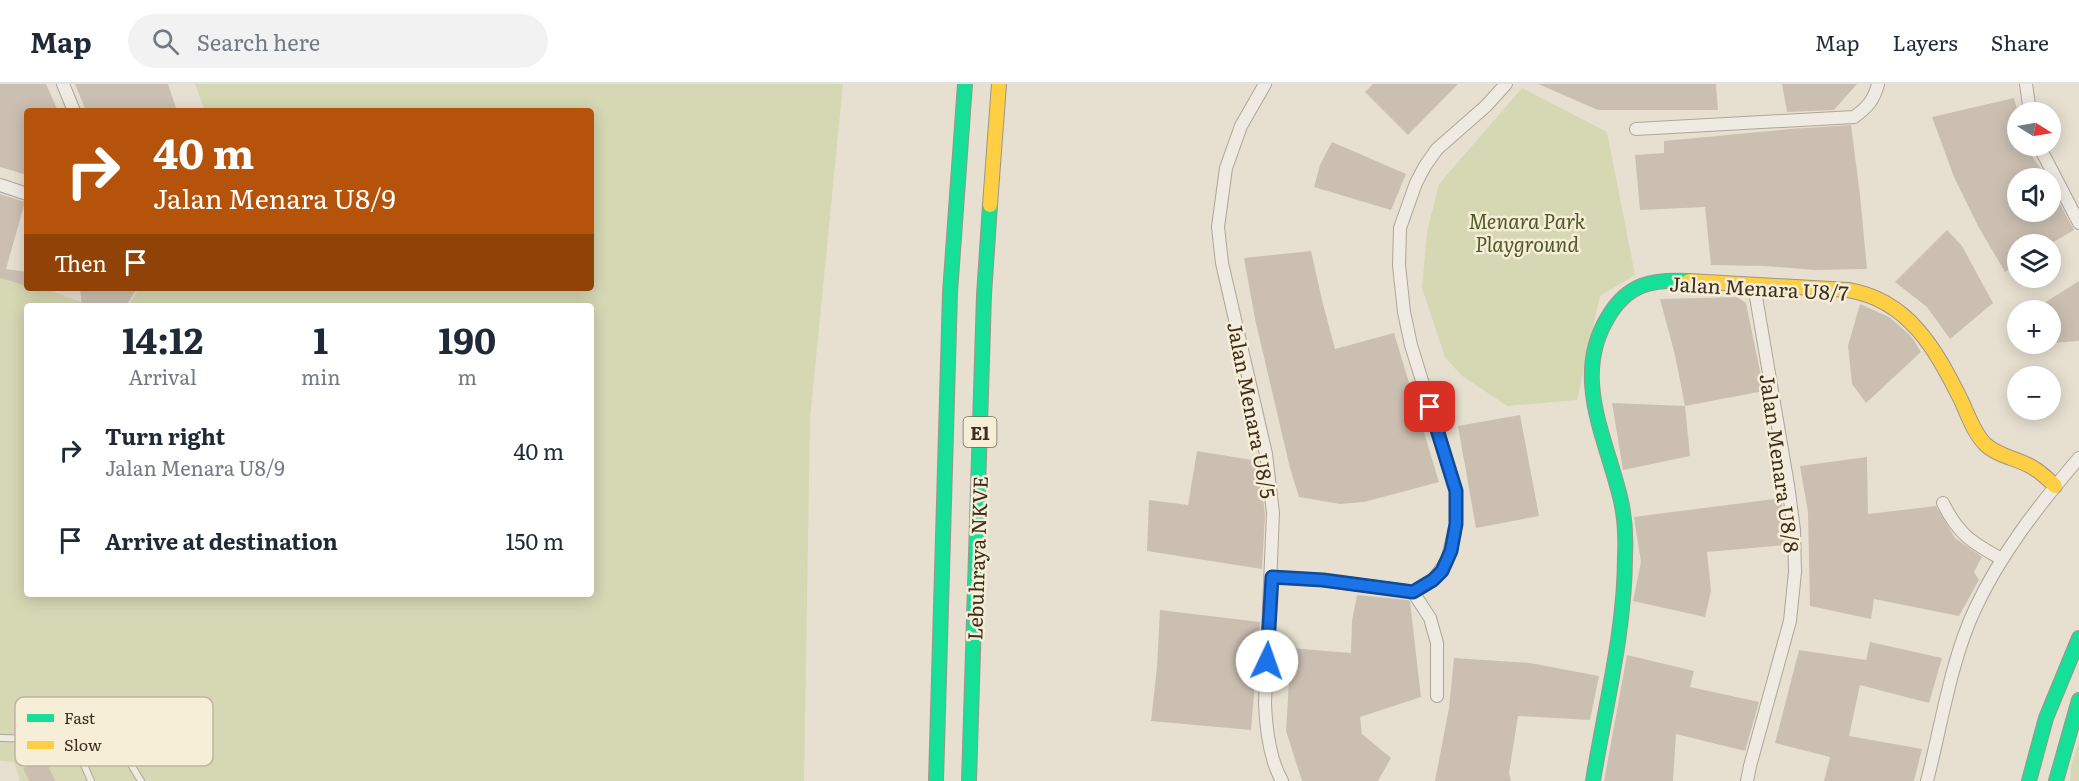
<!DOCTYPE html>
<html lang="en">
<head>
<meta charset="utf-8">
<style>
  :root { --surface:#fff; --page:#f2f2f3; --text:#1f2937; --muted:#747a83; --line:#e0e1e3 }
  body { margin:0; font-family:Literata,serif; background:var(--page); color:var(--text); height:100vh; display:flex; flex-direction:column; font-size:22px; white-space:nowrap }
  * { box-sizing:border-box; margin:0 }
  p { font-size:20px; color:var(--muted) }
  .icon { flex:none; width:33px; height:33px; fill:none; stroke:currentColor; stroke-width:2; stroke-linecap:round; stroke-linejoin:round }
  .map { position:relative; flex:1; overflow:hidden }
  .details { position:absolute; left:24px; top:219px; width:570px; height:294px; display:flex; flex-direction:column; background:var(--surface); border-radius:6px; box-shadow:0 3px 15px #0003 }
  .details>* { flex:none }
  .banner { position:absolute; left:24px; top:24px; width:570px; height:183px; border-radius:6px; box-shadow:0 3px 15px #0003; background:#b45309; color:#fff; overflow:hidden }
  .needle { width:39px; rotate:101deg }
  .controls { position:absolute; left:2007px; top:18px; display:grid; gap:12px }
  .controls a { display:grid; place-items:center; width:54px; height:54px; border-radius:50%; background:var(--surface); box-shadow:0 3px 15px #0003; font-size:30px }
  .pin { position:absolute; display:grid; place-items:center; width:51px; height:51px; color:#fff; margin:-26px; border-radius:12px; box-shadow:0 3px 9px #0006 }
  .me { position:absolute; width:66px; margin:-33px; rotate:3deg; stroke-linejoin:round; filter:drop-shadow(0 0 4px #0008) }
  .turn { display:flex; align-items:center; gap:21px; height:126px; padding:0 30px; font-size:27px }
  .turn .icon { width:78px; height:78px; stroke-width:2.5 }
  .turn b { display:block; font-size:42px; line-height:51px }
  .then { display:flex; align-items:center; height:57px; padding:0 30px; background:#0003; gap:12px; font-size:22px }
  .eta { display:flex; justify-content:space-evenly; align-items:center; height:102px; text-align:center }
  .eta b { font-size:36px; font-weight:700; line-height:42px }
  ul { padding:0; list-style:none }
  li { display:flex; align-items:center; gap:18px; height:90px; padding:0 30px }
  li div { flex:1 }
  li b { display:block; font-size:22px }
  li em { font-style:normal }
  header { display:flex; align-items:center; gap:36px; box-sizing:border-box; height:84px; padding:0 30px; background:var(--surface); border-bottom:2px solid var(--line) }
  header strong { font-size:28px }
  nav { display:flex; gap:33px; margin-inline-start:auto; font-size:21px }
  .search { width:420px; height:54px; background:var(--page); display:flex; align-items:center; gap:15px; box-sizing:border-box; padding:0 21px; border-radius:33px; color:var(--muted); font-size:22px }
  .map>svg:first-child { display:block }
  .green { fill:#d6d7b3 }
  .building { fill:#cbbfb2 }
  .lines { fill:none; stroke-linecap:round; stroke-linejoin:round }
  .lane-casing { stroke:#ada599; stroke-width:8 }
  .street-casing { stroke:#ada599; stroke-width:14 }
  .fast-casing { stroke:#9c958a; stroke-width:16 }
  .slow-casing { stroke:#9c958a; stroke-width:16 }
  .lane { stroke:#efebe3; stroke-width:6 }
  .street { stroke:#efebe3; stroke-width:12 }
  .fast { stroke:#16e098; stroke-width:14 }
  .slow { stroke:#ffcf43; stroke-width:14 }
  .route-casing { stroke:#114b97; stroke-width:15 }
  .route { stroke:#1a73e8; stroke-width:10 }
  .labels { text-anchor:middle; dominant-baseline:central; stroke-width:5; stroke-linejoin:round; paint-order:stroke }
  .shield { fill:#f7eed8; stroke:#756857; stroke-width:1.5 }
  .shield-label { font-size:18px; font-weight:bold; fill:#3d2e20 }
  .park-label { font-size:20px; font-style:italic; fill:#4d5a26; stroke:#f7eed8 }
  .street-label { font-size:20px; fill:#3d2e20; stroke:#f7eed8 }
  .key { fill:#f7eed8; stroke:#bfb4a1; stroke-width:1.5 }
  .key-label { font-size:16px; fill:#3d2e20 }
</style>
</head>
<body>
<header>
<strong>Map</strong>
<div class="search"><svg class="icon" aria-label="search" viewBox="0 0 24 24"><circle cx="10" cy="10" r="6"/><path d="M15 15l6 6"/></svg>Search here</div>
<nav><a>Map</a><a>Layers</a><a>Share</a></nav>
</header>
<div class="map">
<svg width="2079" height="697" viewBox="0 0 2079 697">
  <rect width="100%" height="100%" fill="#e7e0d1"/>
  <path class="green" d="M195 0H843L810 335 804 697H20L14 678 0 677V189L27 199V204H42L93 222H27V241H24L27 242V510H591V222H128L139 204H591V27H205Z
    M1522 4 1607 48 1635 191 1600 212 1577 316 1507 322 1461 291 1445 273 1422 204 1427 148 1439 100Z
    M2079 656V697H2070L2071 682Z"/>
  <path class="building" d="M0 0H46L58 27H27V91L0 83Z
    M75 0H168L177 27H86Z
    M1373 0H1458L1408 51 1365 8Z
    M1538 0H1716L1718 26H1598Z
    M1782 0H1857L1834 26 1787 28Z
    M2014 14 2018 28V62H2025L2047 94H2018V128H2050V102L2074 146 2050 160H2018V180L2005 188 1978 142 1954 93 1932 33Z
    M1851 41 1860 111 1867 185 1815 186 1764 182 1711 181 1705 123 1640 126 1635 71 1664 69V57L1790 45Z
    M1332 58 1406 90 1391 126 1314 103 1320 81Z
    M0 110 25 118 6 185 27 188V202L0 194Z
    M1947 146 1962 162 1993 219 1950 255 1927 223 1895 198Z
    M1311 167 1323 220 1335 265 1394 249 1439 398 1364 418 1340 420 1299 413 1290 384 1255 235 1244 174Z
    M2079 197V257L2050 259V226H2033Z
    M80 204H137L126 222H82Z
    M1737 213 1746 219 1764 307 1685 322 1675 271 1660 215Z
    M1860 220 1889 233 1911 252 1921 268 1866 319 1852 300 1848 262Z
    M1612 319 1685 322 1690 372 1623 386Z
    M1520 331 1539 432 1476 444 1458 342Z
    M1197 367 1258 377 1265 430 1262 485 1147 467 1149 416 1188 421Z
    M1867 373 1868 430 1936 422 1955 454 1982 473 1974 488 1979 496 1959 532 1874 515 1871 535 1810 522 1808 428 1800 382Z
    M1781 414 1786 461 1707 468 1711 507 1705 533 1633 517 1641 478 1634 433Z
    M1357 511 1408 516 1410 518 1421 613 1360 633 1362 650 1391 674 1378 697H1302L1286 647 1291 564 1351 569 1352 537Z
    M1160 526 1260 538 1251 646 1151 637 1157 583Z
    M1870 558 1942 574 1929 619 1860 601 1849 652 1922 665 1914 697H1824L1830 673 1775 659 1799 566 1866 576Z
    M1627 571 1694 587 1690 603 1759 618 1745 667 1676 650 1673 697H1604Z
    M1454 574 1530 579 1599 592 1590 636 1518 632 1509 689 1511 697H1435L1449 624Z
    M45 675 55 697H29L23 684Z"/>
  <g class="lines">
    <defs>
      <path id="lane" d="M0 654C28 655 100 650 121 664L141 697
        M73 655 91 697"/>
      <path id="street" d="M63 0 74 27
        M1265 0 1241 42 1226 84 1218 143 1222 179 1266 370 1273 429 1265 619C1266 645 1269 674 1282 697
        M2026 0 2030 28
        M1636 45 1854 33C1867 24 1874 16 1878 0
        M2039 62 2079 139
        M0 101 27 110
        M1943 419C1958 450 1972 459 2002 475
        M1272 493 1322 496 1413 508 1433 496 1447 477 1456 440V407L1411 261 1404 228 1399 181 1400 144 1416 99 1425 82 1437 65 1486 22 1506 0
        M1413 508 1430 534 1437 559V612
        M1747 697 1750 682 1790 537 1795 488 1794 446 1788 401 1754 201
        M1927 697C1942 639 1950 579 1975 525 2001 469 2039 421 2079 374"/>
      <path id="fast" d="M936 697 950 209 965 0
        M969 697 984 211 990 121
        M1593 697C1605 623 1625 547 1625 472 1626 453 1625 435 1621 417 1607 355 1571 294 1608 233 1628 199 1653 195 1689 197
        M2029 697 2046 634 2079 554
        M2056 697 2079 616"/>
      <path id="slow" d="M990 121 999 0
        M1689 197 1848 206C1909 216 1936 266 1961 316 1968 331 1974 349 1985 360 1997 372 2016 374 2030 382 2040 387 2047 394 2055 402"/>
    </defs>
    <use href="#lane" class="lane-casing"/>
    <use href="#street" class="street-casing"/>
    <use href="#fast" class="fast-casing"/>
    <use href="#slow" class="slow-casing"/>
    <use href="#lane" class="lane"/>
    <use href="#street" class="street"/>
    <use href="#fast" class="fast"/>
    <use href="#slow" class="slow"/>
  </g>
  <g class="lines">
    <defs>
      <path id="route" d="M1267 577 1272 493 1323 496 1413 508 1433 496 1442 487 1451 467 1456 440V407L1430 323"/>
    </defs>
    <use href="#route" class="route-casing"/>
    <use href="#route" class="route"/>
  </g>
  <g class="labels">
    <rect class="shield" x="963.5" y="333" width="33" height="30" rx="4.5"/>
    <g class="shield-label">
      <text x="980" y="348">E1</text>
    </g>
    <g class="park-label">
      <text x="1527" y="136">Menara Park<tspan x="1527" dy="23">Playground</tspan></text>
    </g>
    <g class="street-label">
      <text transform="translate(1759 203) rotate(3)">Jalan Menara U8/7</text>
      <text transform="translate(1253 326) rotate(79)">Jalan Menara U8/5</text>
      <text transform="translate(1781 379) rotate(82)">Jalan Menara U8/8</text>
      <text transform="translate(976 474) rotate(-88)">Lebuhraya NKVE</text>
    </g>
  </g>
  <rect x="15" y="613" width="198" height="69" rx="9" class="key"/>
  <rect x="27" y="630" width="27" height="8" fill="#16e098"/>
  <rect x="27" y="657" width="27" height="8" fill="#ffcf43"/>
  <g class="key-label">
    <text x="64" y="640">Fast</text>
    <text x="64" y="667">Slow</text>
  </g>
</svg>
<div class="controls">
<a><svg class="needle" viewBox="-14 -14 28 28"><path d="M0-13l5 13h-10z" fill="#e53935"/><path d="M0 13l5-13h-10z" fill="#747a83"/></svg></a>
<a><svg class="icon" aria-label="sound" viewBox="0 0 24 24"><path d="M4 9h4l5-4v14l-5-4H4zM17 9q2 3 0 6"/></svg></a>
<a><svg class="icon" aria-label="layers" viewBox="0 0 24 24"><path d="M12 4l9 5-9 5-9-5zM3 14l9 5 9-5"/></svg></a>
<a>+</a>
<a>−</a>
</div>
<div class="pin" style="left:1430px;top:323px;background:#d93025"><svg class="icon" aria-label="arrive" viewBox="0 0 24 24"><path d="M6 21V4h12l-3 4 3 4H6"/></svg></div>
<svg class="me" style="left:1267px;top:577px" viewBox="-20 -20 40 40"><circle r="19" fill="#fff"/><path d="M0-13L10 11 0 6-10 11z" fill="#1a73e8"/></svg>
<div class="banner">
<div class="turn"><svg class="icon" aria-label="right" viewBox="0 0 24 24"><path d="M7 20v-9h11M14 6l5 5-5 5"/></svg><div><b>40 m</b>Jalan Menara U8/9</div></div>
<div class="then">Then<svg class="icon" aria-label="arrive" viewBox="0 0 24 24"><path d="M6 21V4h12l-3 4 3 4H6"/></svg></div>
</div>
<section class="details">
<div class="eta">
<div><b>14:12</b><p>Arrival</p></div>
<div><b>1</b><p>min</p></div>
<div><b>190</b><p>m</p></div>
</div>
<ul>
<li><svg class="icon" aria-label="right" viewBox="0 0 24 24"><path d="M7 20v-9h11M14 6l5 5-5 5"/></svg><div><b>Turn right</b><p>Jalan Menara U8/9</p></div><em>40 m</em></li>
<li><svg class="icon" aria-label="arrive" viewBox="0 0 24 24"><path d="M6 21V4h12l-3 4 3 4H6"/></svg><div><b>Arrive at destination</b></div><em>150 m</em></li>
</ul>
</section>
</div>
</body>
</html>
